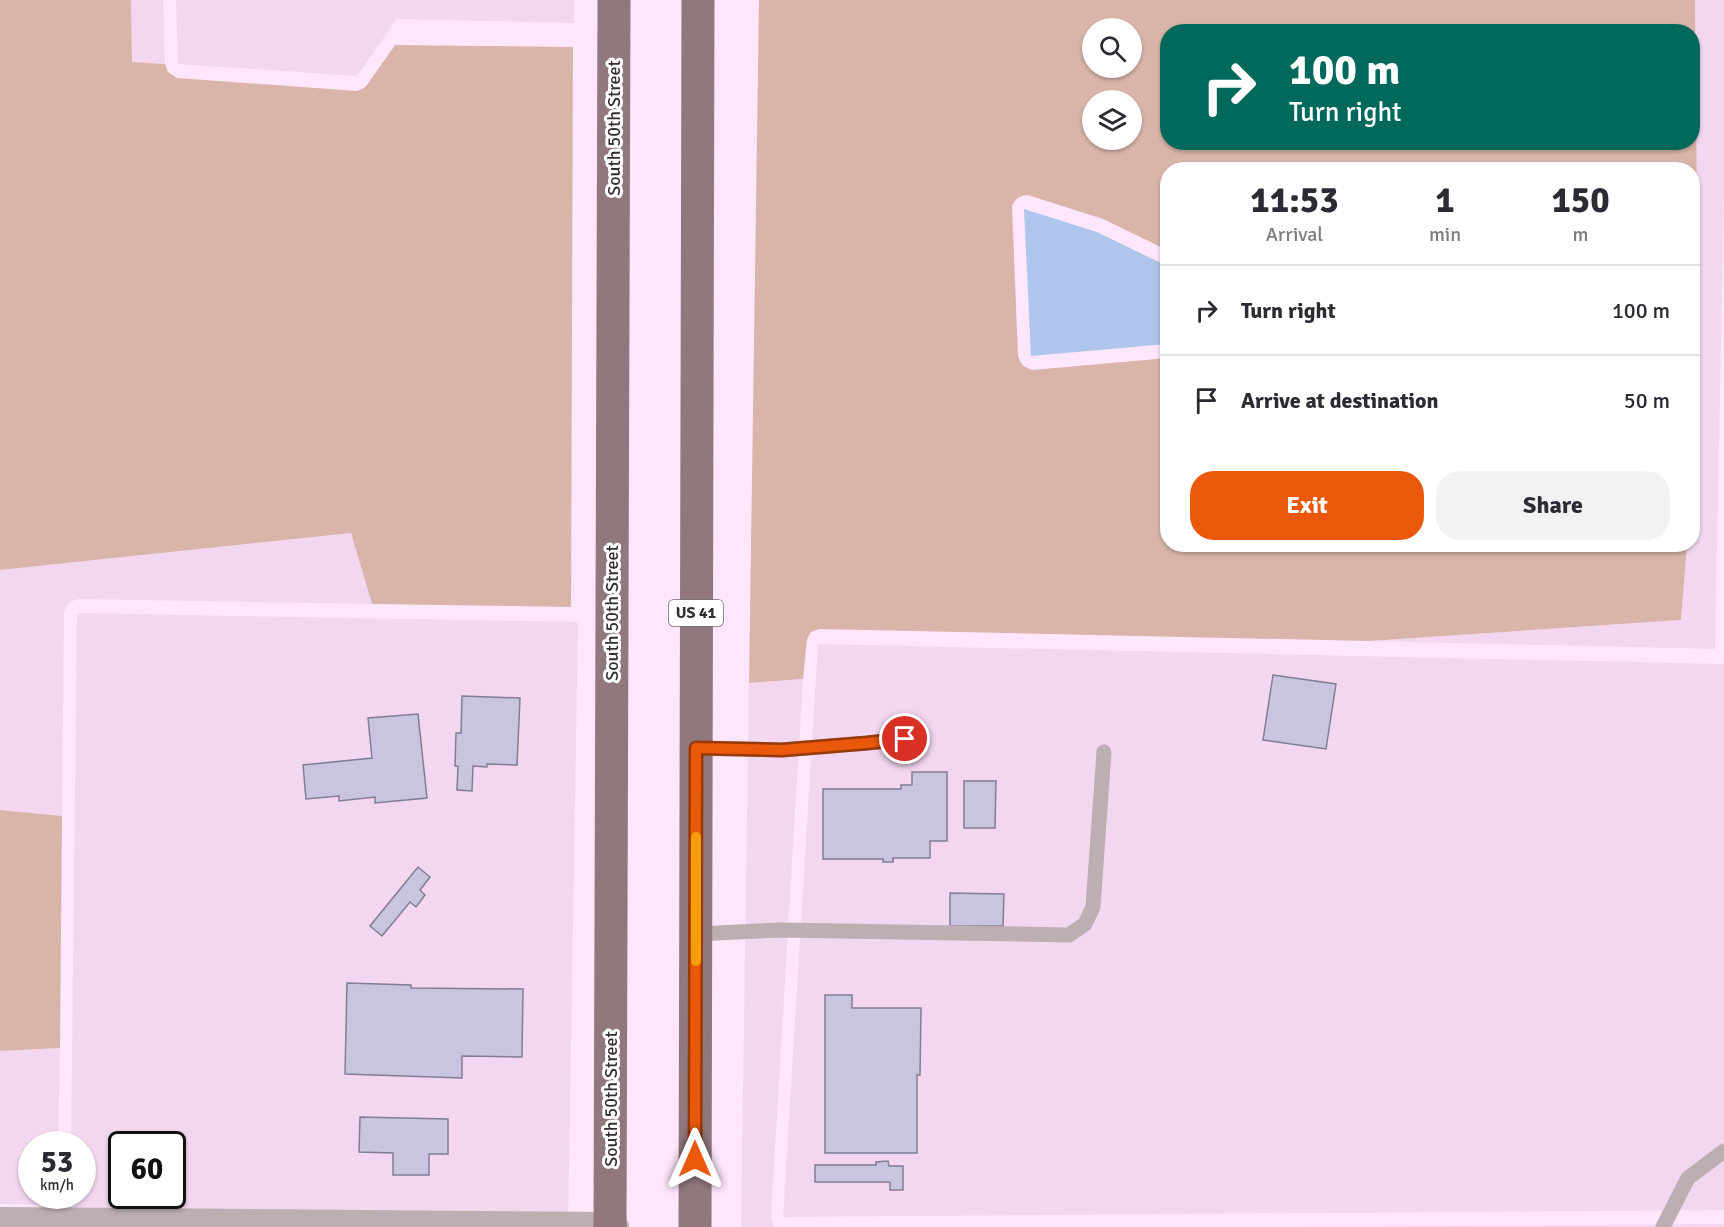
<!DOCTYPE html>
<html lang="en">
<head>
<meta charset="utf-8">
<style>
  :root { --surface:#fff; --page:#f2f2f3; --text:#2b2b33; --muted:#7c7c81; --line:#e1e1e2; --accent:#ea580c }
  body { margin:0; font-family:Signika,sans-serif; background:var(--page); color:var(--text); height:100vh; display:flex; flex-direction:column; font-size:22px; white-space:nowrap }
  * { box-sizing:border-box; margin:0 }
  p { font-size:20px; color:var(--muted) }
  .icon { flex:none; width:33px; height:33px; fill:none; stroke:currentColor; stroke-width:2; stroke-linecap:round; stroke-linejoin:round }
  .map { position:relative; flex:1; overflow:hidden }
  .details { position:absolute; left:1160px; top:162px; width:540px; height:390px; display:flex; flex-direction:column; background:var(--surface); border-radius:24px; box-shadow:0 2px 4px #0004 }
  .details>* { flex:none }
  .top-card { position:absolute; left:1160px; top:24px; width:540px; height:126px; border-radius:24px; box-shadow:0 2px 4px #0004; background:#00695c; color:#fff; overflow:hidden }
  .controls { position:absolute; left:1082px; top:18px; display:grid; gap:12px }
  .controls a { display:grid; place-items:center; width:60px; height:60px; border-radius:50%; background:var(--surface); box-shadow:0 2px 4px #0004; font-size:30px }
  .speed { position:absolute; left:18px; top:1131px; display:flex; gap:12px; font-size:30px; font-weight:700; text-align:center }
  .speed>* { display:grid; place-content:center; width:78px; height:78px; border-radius:50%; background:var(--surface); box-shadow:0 2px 4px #0004; line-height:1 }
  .speed small { font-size:15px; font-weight:400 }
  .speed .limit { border:3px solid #111; border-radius:9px; background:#fff; color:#111 }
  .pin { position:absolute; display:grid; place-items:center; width:51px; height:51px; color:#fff; margin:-26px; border:3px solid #fff; border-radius:50%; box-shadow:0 2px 6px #0007 }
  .me { position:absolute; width:66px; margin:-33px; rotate:0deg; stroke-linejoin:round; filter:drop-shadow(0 0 4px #0008) }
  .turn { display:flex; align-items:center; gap:21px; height:126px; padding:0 30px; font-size:27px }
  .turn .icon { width:78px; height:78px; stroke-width:2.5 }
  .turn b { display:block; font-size:42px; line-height:51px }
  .eta { display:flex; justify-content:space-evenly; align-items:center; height:102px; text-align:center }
  .eta b { font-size:36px; font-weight:800; line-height:42px }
  .primary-button { display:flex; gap:12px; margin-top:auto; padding:12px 30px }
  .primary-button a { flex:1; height:69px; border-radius:24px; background:var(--accent); color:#fff; font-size:24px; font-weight:800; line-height:69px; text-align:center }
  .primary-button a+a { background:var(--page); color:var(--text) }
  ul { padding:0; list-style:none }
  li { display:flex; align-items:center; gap:18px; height:90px; padding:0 30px; border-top:2px solid var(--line) }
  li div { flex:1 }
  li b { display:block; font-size:22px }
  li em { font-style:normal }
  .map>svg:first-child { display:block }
  .built { fill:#f3d7f1; fill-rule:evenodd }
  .green { fill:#d9b5a9; fill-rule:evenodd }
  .water { fill:#aec6eb }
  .building { fill:#c9c4e0; stroke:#817d96; stroke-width:1.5 }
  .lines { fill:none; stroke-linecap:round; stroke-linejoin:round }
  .lane { stroke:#bdaeb1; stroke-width:15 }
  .street { stroke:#bdaeb1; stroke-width:28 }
  .primary { stroke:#91787d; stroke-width:33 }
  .route-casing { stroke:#983908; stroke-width:15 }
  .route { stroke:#ea580c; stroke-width:10 }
  .slow { stroke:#f59e0b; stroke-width:10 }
  .labels { text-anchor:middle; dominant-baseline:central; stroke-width:6; stroke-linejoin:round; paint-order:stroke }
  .shield { fill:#fff; stroke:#726b71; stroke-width:1.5 }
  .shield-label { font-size:16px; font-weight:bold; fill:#352c34 }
  .street-label { font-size:18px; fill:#352c34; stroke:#fff }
</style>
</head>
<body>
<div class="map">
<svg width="1724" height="1227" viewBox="0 0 1724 1227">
  <rect width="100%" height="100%" fill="#fee6fc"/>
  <path class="built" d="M131 0H163L165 64 132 62Z
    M176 0H574V23L397 19 357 76 178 64Z
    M1695 0H1724V188L1715 649 1369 641 1681 620 1687 545 1692 544V481L1699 390Z
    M351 533 372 604 78 599 70 602 67 605 64 613 62 816 0 810V570Z
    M77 613 578 622 568 1227H70L71 1196H82V1144H71ZM122 1144H172V1196H122Z
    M818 644 1724 664V1210L783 1217Z
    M803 679 771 1216 773 1225 775 1227H741L749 683Z
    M60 1048 58 1144H32V1196H58V1205L0 1204V1051Z
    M1724 1224V1227H1302Z"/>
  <path class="green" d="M0 0H131L132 62 165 64 168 72 177 78 357 91 364 88 367 85 395 45 573 47 571 607 372 604 351 533 0 570Z
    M759 0H1695L1699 390 1692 481V170H1167V250L1103 219 1028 195C1019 196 1016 198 1012 206L1018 356C1021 365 1023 367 1033 370L1167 358V544L1687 545 1681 620 1369 641 819 629 811 632 807 639 803 679 749 683ZM1092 28H1131V68H1092ZM1167 32H1692V142H1167ZM1092 100H1131V140H1092Z
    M0 810 62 816 60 1048 0 1051Z"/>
  <path class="water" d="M1024 209 1097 232 1167 266V344L1031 356Z"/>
  <path class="building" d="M1273 675 1336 684 1326 749 1263 740Z
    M462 696 520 698 517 765 487 764V767L473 766 472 791 457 790 458 766H455L456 733H461Z
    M418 714 427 798 375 803V797L339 801V796L306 799 303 765 372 758 368 718Z
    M912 772H947V841H930V858H893V862H883V859H823V789H901V785H912Z
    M964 781H996L995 828H964Z
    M418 867 430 877 420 890 425 895 416 907 410 902 382 936 370 926Z
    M950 893 1004 894 1003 926H950Z
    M347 983 411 985V988L523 989 522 1057 462 1056V1078L345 1074Z
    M825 995H852V1008H921L920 1075H917V1153H825Z
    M360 1117 448 1119V1154H429V1175H393V1153L359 1152Z
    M888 1161 889 1166H903V1190H890V1182H815V1165H876V1162Z"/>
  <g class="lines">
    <path class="lane" d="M696 748 782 750 867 743 905 739
      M696 934 780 930 1069 935 1085 924 1093 907 1104 752
      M1663 1227 1688 1178 1724 1151"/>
    <path class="street" d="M0 1221 610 1226 615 1227"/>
    <path class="primary" d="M610 1227 614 0
      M695 1227 698 0"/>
  </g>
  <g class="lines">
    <defs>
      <path id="route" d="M695 1159 696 748 782 750 867 743 905 739"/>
    </defs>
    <use href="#route" class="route-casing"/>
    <use href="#route" class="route"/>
    <path class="slow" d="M696 961V837"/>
  </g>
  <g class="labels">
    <rect class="shield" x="669" y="600" width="54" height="26" rx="4.5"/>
    <g class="shield-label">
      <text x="696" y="613">US 41</text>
    </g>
    <g class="street-label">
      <text transform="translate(614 128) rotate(-90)">South 50th Street</text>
      <text transform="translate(612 613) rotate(-90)">South 50th Street</text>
      <text transform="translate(611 1099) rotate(-90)">South 50th Street</text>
    </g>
  </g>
</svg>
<div class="controls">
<a><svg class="icon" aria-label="search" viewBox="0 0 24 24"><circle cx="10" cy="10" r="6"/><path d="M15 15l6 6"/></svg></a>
<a><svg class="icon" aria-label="layers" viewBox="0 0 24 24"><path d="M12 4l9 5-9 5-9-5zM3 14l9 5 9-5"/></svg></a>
</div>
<div class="speed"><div>53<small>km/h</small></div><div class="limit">60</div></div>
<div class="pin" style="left:905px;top:739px;background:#d93025"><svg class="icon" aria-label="arrive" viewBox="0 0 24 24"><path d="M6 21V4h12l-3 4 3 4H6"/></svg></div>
<svg class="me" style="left:695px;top:1159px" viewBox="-20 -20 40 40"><path d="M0-17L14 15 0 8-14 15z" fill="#ea580c" stroke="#fff" stroke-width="4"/></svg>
<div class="top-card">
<div class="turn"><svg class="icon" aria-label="right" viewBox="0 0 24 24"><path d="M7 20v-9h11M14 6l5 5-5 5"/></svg><div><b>100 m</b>Turn right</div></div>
</div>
<section class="details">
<div class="eta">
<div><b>11:53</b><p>Arrival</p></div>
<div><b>1</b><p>min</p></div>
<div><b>150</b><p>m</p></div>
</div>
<ul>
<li><svg class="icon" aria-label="right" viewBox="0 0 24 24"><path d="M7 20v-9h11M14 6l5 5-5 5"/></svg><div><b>Turn right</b></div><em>100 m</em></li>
<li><svg class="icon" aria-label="arrive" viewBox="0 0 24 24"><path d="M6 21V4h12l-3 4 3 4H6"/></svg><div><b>Arrive at destination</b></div><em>50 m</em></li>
</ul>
<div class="primary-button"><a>Exit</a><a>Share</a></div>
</section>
</div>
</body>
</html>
